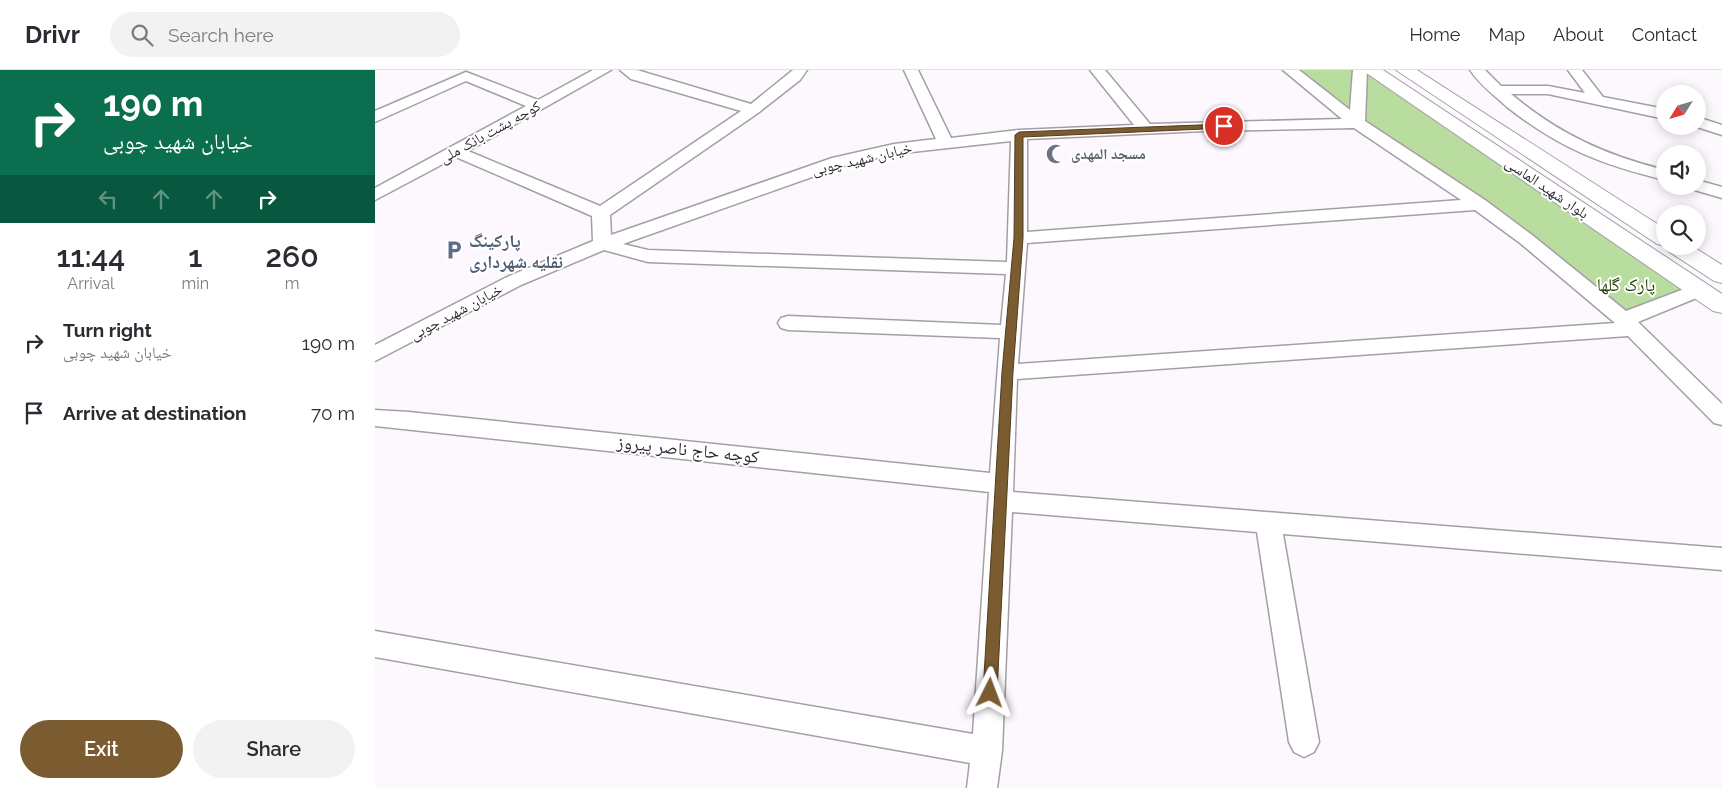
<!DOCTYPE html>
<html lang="en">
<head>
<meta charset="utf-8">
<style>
  :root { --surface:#fff; --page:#f2f2f3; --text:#2b2b33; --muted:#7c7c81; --line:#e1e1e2; --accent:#7b5c31 }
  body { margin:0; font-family:Raleway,"Noto Naskh Arabic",sans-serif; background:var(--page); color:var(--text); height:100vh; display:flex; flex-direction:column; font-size:19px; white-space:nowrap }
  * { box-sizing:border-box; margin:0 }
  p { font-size:16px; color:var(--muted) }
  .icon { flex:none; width:28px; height:28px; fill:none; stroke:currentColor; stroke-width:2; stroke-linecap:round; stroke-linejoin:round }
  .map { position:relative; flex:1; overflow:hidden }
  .sheet { display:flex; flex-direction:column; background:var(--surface); width:375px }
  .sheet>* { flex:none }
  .banner { background:#0b6e4f; color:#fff; overflow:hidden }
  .needle { width:32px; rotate:233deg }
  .buttons { position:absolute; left:1281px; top:15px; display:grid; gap:10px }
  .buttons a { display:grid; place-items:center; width:50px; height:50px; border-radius:50%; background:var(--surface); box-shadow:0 2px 12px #0003; font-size:25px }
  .pin { position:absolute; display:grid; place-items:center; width:42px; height:42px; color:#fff; margin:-21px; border:2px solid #fff; border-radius:50%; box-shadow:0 1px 5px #0007 }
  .me { position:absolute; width:55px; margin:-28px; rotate:3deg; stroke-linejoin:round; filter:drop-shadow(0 0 4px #0008) }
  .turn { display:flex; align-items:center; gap:18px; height:105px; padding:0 20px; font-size:22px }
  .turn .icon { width:65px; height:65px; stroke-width:2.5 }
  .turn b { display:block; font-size:35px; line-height:42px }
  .lanes { display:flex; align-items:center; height:48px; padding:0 20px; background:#0003; justify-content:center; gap:25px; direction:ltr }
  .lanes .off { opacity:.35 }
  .eta { display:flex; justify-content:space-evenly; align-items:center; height:85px; text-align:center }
  .eta b { font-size:30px; font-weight:600; line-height:35px }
  .button { display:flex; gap:10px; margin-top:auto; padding:10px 20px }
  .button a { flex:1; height:58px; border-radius:30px; background:var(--accent); color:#fff; font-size:20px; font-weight:600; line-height:58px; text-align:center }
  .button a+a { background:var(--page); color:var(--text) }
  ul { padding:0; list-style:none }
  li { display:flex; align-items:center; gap:15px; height:70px; padding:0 20px }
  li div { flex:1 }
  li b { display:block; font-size:19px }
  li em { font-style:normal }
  header { display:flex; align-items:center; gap:30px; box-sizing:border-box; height:70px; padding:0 25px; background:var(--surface); border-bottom:1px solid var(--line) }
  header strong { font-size:24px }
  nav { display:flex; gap:28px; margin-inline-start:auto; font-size:18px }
  .search { width:350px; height:45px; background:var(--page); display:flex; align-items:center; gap:12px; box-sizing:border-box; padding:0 18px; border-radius:28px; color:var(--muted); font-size:19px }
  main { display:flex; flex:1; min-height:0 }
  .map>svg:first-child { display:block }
  .green { fill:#b9dc9f }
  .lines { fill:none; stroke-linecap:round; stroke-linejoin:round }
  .minor-casing { stroke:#a59ea7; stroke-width:3 }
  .secondary-casing { stroke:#a59ea7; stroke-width:2 }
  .minor { fill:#fff; fill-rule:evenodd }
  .secondary { fill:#fff; fill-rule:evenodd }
  .route { fill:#7b5c31; stroke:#503c20 }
  .labels { text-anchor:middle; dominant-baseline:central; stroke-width:4; stroke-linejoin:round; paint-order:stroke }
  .far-street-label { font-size:15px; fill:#2c292d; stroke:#fff }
  .far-worship-label { font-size:15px; font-weight:bold; fill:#5b616d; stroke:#fff; text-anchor:start }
  .service-label { font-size:18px; font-weight:bold; fill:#4e5e75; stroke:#fff; text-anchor:start }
  .park-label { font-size:18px; fill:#244002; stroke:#fff }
  .street-label { font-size:18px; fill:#2c292d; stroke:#fff }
</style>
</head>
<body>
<header>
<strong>Drivr</strong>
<div class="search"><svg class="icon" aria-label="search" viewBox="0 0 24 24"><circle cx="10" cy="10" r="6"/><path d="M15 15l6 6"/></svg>Search here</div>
<nav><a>Home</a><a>Map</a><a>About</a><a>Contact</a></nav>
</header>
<main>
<section class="sheet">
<div class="banner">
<div class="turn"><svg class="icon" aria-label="right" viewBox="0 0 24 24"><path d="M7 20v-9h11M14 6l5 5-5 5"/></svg><div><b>190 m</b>خیابان شهید چوبی</div></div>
<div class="lanes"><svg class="icon off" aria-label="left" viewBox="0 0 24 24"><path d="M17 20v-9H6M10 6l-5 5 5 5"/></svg><svg class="icon off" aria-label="ahead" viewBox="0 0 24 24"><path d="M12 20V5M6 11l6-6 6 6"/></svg><svg class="icon off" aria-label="ahead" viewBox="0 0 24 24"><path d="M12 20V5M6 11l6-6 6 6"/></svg><svg class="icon" aria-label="right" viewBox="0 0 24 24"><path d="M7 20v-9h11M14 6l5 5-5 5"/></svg></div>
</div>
<div class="eta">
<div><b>11:44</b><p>Arrival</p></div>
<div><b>1</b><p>min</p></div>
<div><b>260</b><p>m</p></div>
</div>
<ul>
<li><svg class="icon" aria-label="right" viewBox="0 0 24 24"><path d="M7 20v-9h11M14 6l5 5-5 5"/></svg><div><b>Turn right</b><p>خیابان شهید چوبی</p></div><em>190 m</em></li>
<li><svg class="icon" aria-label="arrive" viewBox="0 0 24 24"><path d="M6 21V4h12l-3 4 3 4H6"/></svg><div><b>Arrive at destination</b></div><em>70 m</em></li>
</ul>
<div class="button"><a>Exit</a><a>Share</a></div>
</section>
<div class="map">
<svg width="1347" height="718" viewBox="0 0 1347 718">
  <rect width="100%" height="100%" fill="#fdf8fe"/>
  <path class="green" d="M920 0H989L1318 223 1249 250 995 55Z"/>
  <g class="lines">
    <defs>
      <path id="minor" d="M218 0H236L93 81 225 136 366 41 256 9 245 0H262L376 34 418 0H432L425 10 383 43 235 145 236 165 457 88 519 74 561 69 529 0H543L576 68 644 60 759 55 715 0H730L775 54 967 49 908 0H924L975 40 978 0H992L990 51 1110 130 1157 165 1251 241 1317 216 1324 214 1331 216 1334 220 1331 224 1263 252 1347 334V355L1339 353 1253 266 642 309 638 422 1347 478V500L908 464 944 672 939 682 929 687 919 682 914 672 882 462 637 442 627 681 622 718H592L595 693 0 587V561L598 664 614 422 0 356V340L34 342 615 403 625 268 413 260 406 258 403 253 406 248 413 246 626 255 631 204 273 192 229 180 146 215 0 291V275L132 207 218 171 217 146 81 87 0 130V118L151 36 91 11 0 52V41L91 2 163 30ZM979 58 1086 130 652 162V69L830 61ZM636 71 632 192 273 180 248 174 468 96 519 84ZM1100 140 1145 173 1240 253 643 294 652 173Z
        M1095 0H1110L1126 16H1173L1210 23 1193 0H1207L1228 27 1290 39V49L1173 24H1136C1184 64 1230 85 1290 100V110C1227 95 1184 78 1132 37 1119 25 1105 15 1095 0Z
        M1322 47 1347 55V65L1319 56H1322Z
        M1322 110 1347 117V128L1316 119 1314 116H1322Z"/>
      <path id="secondary" d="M987 0H1008L1347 224V243L1338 241Z
        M1021 0H1042L1290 159V176H1317L1347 195V213L1339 211 1293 181 1290 176 1282 174Z"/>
    </defs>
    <use href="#minor" class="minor-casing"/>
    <use href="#secondary" class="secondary-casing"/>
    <use href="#minor" class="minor"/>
    <use href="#secondary" class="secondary"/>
  </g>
  <path class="route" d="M849 54H852V58L648 67V168L638 302 622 623 620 628 615 630 610 628 608 623 627 302 639 168 640 65 644 62Z"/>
  <defs>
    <symbol id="mosque-bare" viewBox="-9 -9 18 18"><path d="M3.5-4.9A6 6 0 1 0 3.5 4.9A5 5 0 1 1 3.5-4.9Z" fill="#6b7280" stroke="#fff" stroke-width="2.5" paint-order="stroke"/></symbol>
    <symbol id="parking-bare" viewBox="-9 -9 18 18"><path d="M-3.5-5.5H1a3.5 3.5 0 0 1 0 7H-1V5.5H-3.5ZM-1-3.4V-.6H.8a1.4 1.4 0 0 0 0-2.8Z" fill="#5c6f8a" stroke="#fff" stroke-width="2.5" paint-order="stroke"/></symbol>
  </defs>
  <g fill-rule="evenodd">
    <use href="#mosque-bare" x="667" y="70" width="28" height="28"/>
    <use href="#parking-bare" x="65" y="166" width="28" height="28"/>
  </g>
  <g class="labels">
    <g class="far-street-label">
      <text transform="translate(115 62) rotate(-29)">کوچه پشت بانک ملی</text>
      <text transform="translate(487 89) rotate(-13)">خیابان شهید چوبی</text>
      <text transform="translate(1172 118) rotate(34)">بلوار شهید الماسی</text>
      <text transform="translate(81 242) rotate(-28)">خیابان شهید چوبی</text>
    </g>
    <g class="far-worship-label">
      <text x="696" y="84">مسجد المهدی</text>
    </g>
    <g class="service-label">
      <text x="94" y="170">پارکینگ<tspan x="94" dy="21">نقلیه شهرداری</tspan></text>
    </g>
    <g class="park-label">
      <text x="1251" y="214">پارک گلها</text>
    </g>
    <g class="street-label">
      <text transform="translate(313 379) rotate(6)">کوچه حاج ناصر پیروز</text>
    </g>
  </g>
</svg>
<div class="buttons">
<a><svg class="needle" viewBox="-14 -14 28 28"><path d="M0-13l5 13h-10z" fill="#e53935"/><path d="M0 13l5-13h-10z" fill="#7c7c81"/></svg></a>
<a><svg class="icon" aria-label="sound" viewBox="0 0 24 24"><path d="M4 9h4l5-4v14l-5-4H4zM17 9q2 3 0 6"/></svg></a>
<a><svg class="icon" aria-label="search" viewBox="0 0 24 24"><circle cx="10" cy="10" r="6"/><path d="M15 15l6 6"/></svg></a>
</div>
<div class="pin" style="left:849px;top:56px;background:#d93025"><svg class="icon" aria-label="arrive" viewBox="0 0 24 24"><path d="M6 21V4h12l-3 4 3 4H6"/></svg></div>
<svg class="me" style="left:615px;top:623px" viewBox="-20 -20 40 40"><path d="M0-17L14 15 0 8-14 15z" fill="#7b5c31" stroke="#fff" stroke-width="4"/></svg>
</div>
</main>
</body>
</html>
